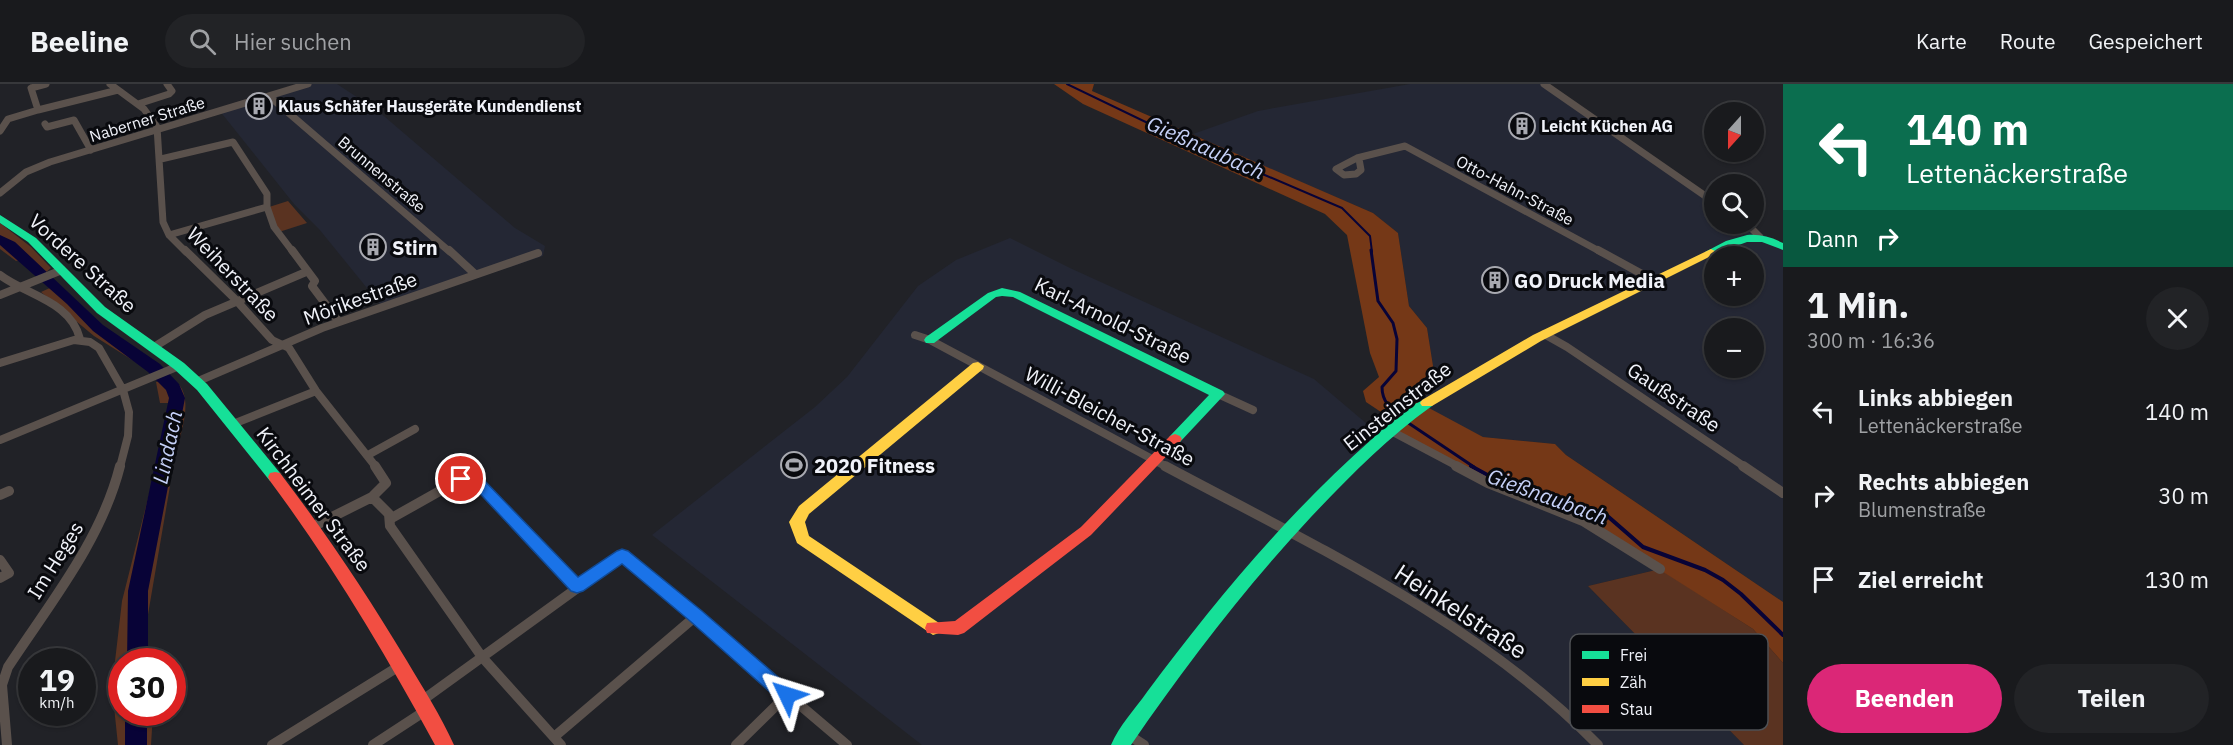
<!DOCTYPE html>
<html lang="de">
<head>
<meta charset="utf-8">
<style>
  :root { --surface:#191a1d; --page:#222326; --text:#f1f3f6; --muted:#9fa1a4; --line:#37383b; --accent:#db2777 }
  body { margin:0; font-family:"IBM Plex Sans",sans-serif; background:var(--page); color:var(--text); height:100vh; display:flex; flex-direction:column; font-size:22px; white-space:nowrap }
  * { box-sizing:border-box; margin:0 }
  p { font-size:20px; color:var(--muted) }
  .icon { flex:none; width:33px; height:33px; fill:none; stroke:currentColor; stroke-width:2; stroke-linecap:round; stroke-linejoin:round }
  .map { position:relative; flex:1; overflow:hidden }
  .sheet { display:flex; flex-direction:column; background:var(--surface); width:450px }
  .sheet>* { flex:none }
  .banner { background:#0b6e4f; color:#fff; overflow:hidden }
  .needle { width:39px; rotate:201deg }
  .fabs { position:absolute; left:1704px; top:18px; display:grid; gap:12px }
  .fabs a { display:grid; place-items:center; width:60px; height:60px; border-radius:50%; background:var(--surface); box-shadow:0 2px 4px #0004,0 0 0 2px var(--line); font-size:30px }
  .speed { position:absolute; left:18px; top:564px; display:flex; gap:12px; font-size:30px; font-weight:700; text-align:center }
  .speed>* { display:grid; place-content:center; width:78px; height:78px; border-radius:50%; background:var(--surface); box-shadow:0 2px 4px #0004,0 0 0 2px var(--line); line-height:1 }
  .speed small { font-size:15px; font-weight:400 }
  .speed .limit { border:9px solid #d22; background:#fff; color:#111 }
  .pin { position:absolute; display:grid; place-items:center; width:51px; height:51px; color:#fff; margin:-26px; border:3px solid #fff; border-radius:50%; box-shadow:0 2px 6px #0007 }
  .me { position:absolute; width:66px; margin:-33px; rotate:311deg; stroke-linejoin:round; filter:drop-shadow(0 0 4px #0008) }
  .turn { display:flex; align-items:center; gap:21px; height:126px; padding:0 24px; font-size:27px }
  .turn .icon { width:78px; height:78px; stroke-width:2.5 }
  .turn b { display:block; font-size:42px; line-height:51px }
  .then { display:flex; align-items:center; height:57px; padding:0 24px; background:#0003; gap:12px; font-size:22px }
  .round { display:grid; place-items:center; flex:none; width:63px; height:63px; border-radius:32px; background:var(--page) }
  .summary { display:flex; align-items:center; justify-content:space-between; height:102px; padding:0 24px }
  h1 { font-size:36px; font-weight:800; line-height:45px }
  .cta { display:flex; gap:12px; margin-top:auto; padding:12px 24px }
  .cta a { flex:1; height:69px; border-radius:36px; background:var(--accent); color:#fff; font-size:24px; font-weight:800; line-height:69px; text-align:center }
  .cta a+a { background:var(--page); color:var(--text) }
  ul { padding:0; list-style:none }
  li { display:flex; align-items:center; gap:18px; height:84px; padding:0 24px }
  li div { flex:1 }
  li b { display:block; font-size:22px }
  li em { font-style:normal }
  header { display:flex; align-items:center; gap:36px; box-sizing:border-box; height:84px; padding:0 30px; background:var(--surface); border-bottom:2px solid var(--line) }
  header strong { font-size:28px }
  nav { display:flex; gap:33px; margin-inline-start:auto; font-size:21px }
  .search { width:420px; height:54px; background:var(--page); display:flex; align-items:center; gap:15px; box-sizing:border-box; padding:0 21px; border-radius:33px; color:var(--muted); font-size:22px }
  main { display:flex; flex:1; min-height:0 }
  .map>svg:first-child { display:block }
  .built { fill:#242734; fill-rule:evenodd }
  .green { fill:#5a3321 }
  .forest { fill:#753817 }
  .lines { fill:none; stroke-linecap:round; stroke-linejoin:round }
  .stream-far2 { stroke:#080337; stroke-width:2 }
  .stream-far1 { stroke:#080337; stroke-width:3 }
  .stream { stroke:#080337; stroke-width:4 }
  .river { fill:#080337; fill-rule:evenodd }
  .street-far2 { stroke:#5a514c; stroke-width:7 }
  .street-far1 { stroke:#5a514c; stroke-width:8 }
  .street { stroke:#5a514c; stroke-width:10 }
  .fast { fill:#16e098; fill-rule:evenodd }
  .slow { fill:#ffcf43; fill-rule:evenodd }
  .jam { fill:#f24e42; fill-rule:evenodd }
  .route { fill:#1a73e8; stroke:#114b97; stroke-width:1.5 }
  .labels { text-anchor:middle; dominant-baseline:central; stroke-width:6; stroke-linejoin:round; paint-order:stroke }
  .far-poi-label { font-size:16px; font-weight:bold; fill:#f0f2f9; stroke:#090a0e; text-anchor:start }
  .far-street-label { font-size:16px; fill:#f0f2f9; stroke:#090a0e }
  .poi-label { font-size:20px; font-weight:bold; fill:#f0f2f9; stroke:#090a0e; text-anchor:start }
  .street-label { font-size:20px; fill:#f0f2f9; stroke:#090a0e }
  .water-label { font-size:21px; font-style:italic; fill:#c6d1f8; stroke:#090a0e }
  .near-street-label { font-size:24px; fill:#f0f2f9; stroke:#090a0e }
  .key { fill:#090a0e; stroke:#4e5054; stroke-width:1.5 }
  .key-label { font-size:16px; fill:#f0f2f9 }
</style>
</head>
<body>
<header>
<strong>Beeline</strong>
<div class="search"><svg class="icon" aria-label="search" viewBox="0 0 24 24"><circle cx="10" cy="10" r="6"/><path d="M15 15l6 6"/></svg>Hier suchen</div>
<nav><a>Karte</a><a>Route</a><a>Gespeichert</a></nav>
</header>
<main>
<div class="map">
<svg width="1783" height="661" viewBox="0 0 1783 661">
  <rect width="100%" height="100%" fill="#212227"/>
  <path class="built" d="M308 0H337L378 27 515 144 545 162 543 172 384 225 319 145 294 120 219 26Z
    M1410 0H1544L1714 118V140H1747L1783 163V518L1566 371 1555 360 1483 353 1431 327 1583 437 1660 485 1588 502 1744 661H922L652 451 815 323 847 293 918 202 956 176 1010 154 1070 184 1314 295 1373 345 1375 339 1382 343 1439 301 1434 288 1427 244 1409 222 1398 149 1373 129 1228 67 1193 50 1258 27ZM1714 172H1754V212H1714ZM1714 244H1754V284H1714Z"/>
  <path class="green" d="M288 117 307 139 279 148 269 123Z
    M0 139 31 163 51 184 45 189 30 174 16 177 0 165Z
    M52 203 100 250 109 246 158 281 153 289 94 252 41 208Z
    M171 295C196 306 182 345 177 365L160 368 170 319H160L156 298Z
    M170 402 145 548 148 577 122 578V628L153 629 151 661H118L112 603 122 517 150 406Z
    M1660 485 1753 545 1783 579V661H1744L1588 502Z"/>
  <path class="forest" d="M1054 0H1094L1092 7 1373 129 1398 149 1409 222 1427 244 1434 288 1439 301 1416 317 1483 353 1555 360 1566 371 1783 518V579L1753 545 1583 437 1518 412 1375 339 1381 328 1366 318 1363 307 1379 293 1370 269 1347 151 1325 130 1083 20Z"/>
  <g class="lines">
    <path class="stream-far2" d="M1067 0 1183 56 1342 124 1370 152 1372 168"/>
    <path class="stream-far1" d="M1371 166 1378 217 1393 239 1397 255 1396 287 1382 303C1382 318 1391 325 1402 334
      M1407 338 1474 383"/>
    <path class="stream" d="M1471 382 1502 399
      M1522 407 1604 429 1643 463 1705 486 1723 496 1741 510 1783 551"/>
    <path class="river" d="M0 151 15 158 103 241 160 280 179 300 185 314 148 507V578H127L128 507 169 314 166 306 148 288 93 247 67 220 0 161Z
      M125 628H147V661H125Z"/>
    <path class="street-far2" d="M110 0 144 25 157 43 163 138 169 151 186 168
      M1544 0 1714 118
      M269 12 450 168
      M138 20 169 10 172 7 167 0
      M38 26 118 6
      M45 40 47 43 74 36 91 66
      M0 47 8 35 38 26 31 4 46 0
      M161 75 233 58 267 110V123L274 143 293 168
      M1359 75 1361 86 1356 90 1344 91 1336 85 1357 74 1405 62 1601 168
      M0 109 26 88 50 78 308 0
      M1747 140 1760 153
      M169 151 267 123"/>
    <path class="street-far1" d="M185 166 236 216 272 256 289 264 316 307 376 383
      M292 166 315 197 312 202 339 238
      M449 166 475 190
      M1598 166 1653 196
      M0 191C26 211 71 217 80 255
      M0 211 62 186
      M1544 250 1567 263 1745 383
      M915 251 930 256 1167 383
      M154 263 205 231 306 188
      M0 279 74 256 90 258 99 264 123 306 129 328 128 352 120 383
      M196 298 322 244 538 169
      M1218 310 1253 326
      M233 340 316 307
      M1391 347 1459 383
      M0 356 179 282
      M368 371 415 345"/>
    <path class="street" d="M375 382 386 399 372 413 389 430 390 442 482 573 561 661
      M1165 382C1313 461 1480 539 1598 661
      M1456 382 1488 399 1583 437 1660 485
      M1743 382 1783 409
      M0 411 9 407
      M390 435 461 395 473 393 577 502
      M314 442 372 413
      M0 476 9 489 0 494
      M420 618 623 471 847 661
      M1127 650 1144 661
      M554 653 696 532
      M7 661 2 601 8 583C50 519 101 457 120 382
      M272 661 401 581
      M373 661 425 627
      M736 661 787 611"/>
    <path class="fast" d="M0 131 36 154 105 223 184 279 207 300 280 389 282 393 280 397H270L197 306 174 285 97 229 28 158 0 139Z
      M1747 151C1760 150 1771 153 1783 159V166L1762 158H1747L1711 171 1705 168 1726 157Z
      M1002 204 1020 208 1223 307 1225 310 1180 358H1170L1168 355 1170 352 1209 311 1013 213 1002 212 996 213 934 259H926L924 256 926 253 988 209Z
      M1427 315 1432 316 1434 319 1432 322C1387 354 1349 393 1311 433 1245 504 1186 581 1131 661H1111C1119 642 1135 625 1147 608 1214 518 1287 430 1372 355 1387 342 1407 320 1427 315Z"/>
    <path class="slow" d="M1711 165 1717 168 1715 170 1541 257 1432 322H1422L1420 319 1422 316 1533 251Z
      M978 278 984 282 983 285 809 430 805 438 809 452 939 539 941 544 939 549 933 551 797 459 789 438 799 422 973 279Z"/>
    <path class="jam" d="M1175 350 1180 352 1182 355 1180 358 1091 451 964 549 958 551 927 549 925 544 927 539 955 537 1081 443 1170 352Z
      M275 388 280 389C326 449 368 512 407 577 423 604 441 632 454 661H435C385 569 332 480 270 397L268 393 270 389Z"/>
  </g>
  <path class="route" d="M473 388 478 390 578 493 617 467 622 465 628 467 702 527 793 606 796 611 793 617 787 619 780 617 690 537 622 480 583 507 577 509 571 507 470 399 461 400 453 395 455 391Z"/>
  <defs>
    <symbol id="building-ring" viewBox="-11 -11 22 22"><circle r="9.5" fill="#090a0e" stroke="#a8a9b0" stroke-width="1.5"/><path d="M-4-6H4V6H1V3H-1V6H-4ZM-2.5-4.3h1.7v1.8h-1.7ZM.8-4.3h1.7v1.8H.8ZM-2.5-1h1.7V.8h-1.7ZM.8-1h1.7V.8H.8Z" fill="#a8a9b0"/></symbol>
    <symbol id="stadium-ring" viewBox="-11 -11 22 22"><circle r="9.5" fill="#090a0e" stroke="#a8a9b0" stroke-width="1.5"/><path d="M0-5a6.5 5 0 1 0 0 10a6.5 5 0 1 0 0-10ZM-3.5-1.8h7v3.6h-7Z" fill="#a8a9b0"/></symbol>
  </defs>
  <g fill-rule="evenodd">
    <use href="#building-ring" x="244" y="7" width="30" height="30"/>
    <use href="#building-ring" x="1507" y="27" width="30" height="30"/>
    <use href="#building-ring" x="358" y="148" width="30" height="30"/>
    <use href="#building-ring" x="1480" y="181" width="30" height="30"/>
    <use href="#stadium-ring" x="779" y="366" width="30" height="30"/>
  </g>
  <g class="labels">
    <g class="far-poi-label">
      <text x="278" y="22">Klaus Schäfer Hausgeräte Kundendienst</text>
      <text x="1541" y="42">Leicht Küchen AG</text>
    </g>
    <g class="far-street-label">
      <text transform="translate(147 35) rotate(-17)">Naberner Straße</text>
      <text transform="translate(382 90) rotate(40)">Brunnenstraße</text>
      <text transform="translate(1515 106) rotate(28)">Otto-Hahn-Straße</text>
    </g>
    <g class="poi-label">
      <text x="392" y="163">Stirn</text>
      <text x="1514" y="196">GO Druck Media</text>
      <text x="814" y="381">2020 Fitness</text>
    </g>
    <g class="street-label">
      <text transform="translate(83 179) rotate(42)">Vordere Straße</text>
      <text transform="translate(233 190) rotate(46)">Weiherstraße</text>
      <text transform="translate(360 214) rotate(-20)">Mörikestraße</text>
      <text transform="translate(1113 236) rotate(26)">Karl-Arnold-Straße</text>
      <text transform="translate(1674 313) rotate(34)">Gaußstraße</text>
      <text transform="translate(1397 322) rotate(-38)">Einsteinstraße</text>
      <text transform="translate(1110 332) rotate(28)">Willi-Bleicher-Straße</text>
      <text transform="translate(314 415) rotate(53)">Kirchheimer Straße</text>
      <text transform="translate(55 476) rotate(-58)">Im Heges</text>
    </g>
    <g class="water-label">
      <text transform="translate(1206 63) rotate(24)">Gießnaubach</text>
      <text transform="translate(167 363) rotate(-78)">Lindach</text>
      <text transform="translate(1548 412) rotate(20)">Gießnaubach</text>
    </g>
    <g class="near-street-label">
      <text transform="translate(1461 527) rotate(33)">Heinkelstraße</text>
    </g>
  </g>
  <rect x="1570" y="550" width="198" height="96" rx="9" class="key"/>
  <rect x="1582" y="567" width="27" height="8" fill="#16e098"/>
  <rect x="1582" y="594" width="27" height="8" fill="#ffcf43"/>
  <rect x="1582" y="621" width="27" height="8" fill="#f24e42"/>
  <g class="key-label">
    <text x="1620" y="577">Frei</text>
    <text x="1620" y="604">Zäh</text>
    <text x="1620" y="631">Stau</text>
  </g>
</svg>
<div class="fabs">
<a><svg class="needle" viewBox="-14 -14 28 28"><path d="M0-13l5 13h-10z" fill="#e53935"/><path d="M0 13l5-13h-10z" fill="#9fa1a4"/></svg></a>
<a><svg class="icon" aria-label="search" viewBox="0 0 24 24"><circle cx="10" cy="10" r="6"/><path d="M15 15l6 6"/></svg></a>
<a>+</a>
<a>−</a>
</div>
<div class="speed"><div>19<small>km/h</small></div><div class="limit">30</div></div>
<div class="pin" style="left:461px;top:395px;background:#d93025"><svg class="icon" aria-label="arrive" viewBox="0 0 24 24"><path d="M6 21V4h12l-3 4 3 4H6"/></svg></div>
<svg class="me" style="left:787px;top:611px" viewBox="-20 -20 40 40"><path d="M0-17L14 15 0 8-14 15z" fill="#1a73e8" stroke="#fff" stroke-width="4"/></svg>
</div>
<section class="sheet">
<div class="banner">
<div class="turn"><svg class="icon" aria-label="left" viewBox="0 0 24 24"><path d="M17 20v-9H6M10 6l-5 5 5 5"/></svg><div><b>140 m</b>Lettenäckerstraße</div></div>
<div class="then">Dann<svg class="icon" aria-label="right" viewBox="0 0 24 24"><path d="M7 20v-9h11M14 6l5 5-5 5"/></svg></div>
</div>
<div class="summary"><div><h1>1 Min.</h1><p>300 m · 16:36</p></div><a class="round"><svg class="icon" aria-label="close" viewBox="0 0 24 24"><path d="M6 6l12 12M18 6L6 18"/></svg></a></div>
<ul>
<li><svg class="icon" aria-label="left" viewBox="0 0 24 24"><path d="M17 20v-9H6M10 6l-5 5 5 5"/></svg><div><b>Links abbiegen</b><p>Lettenäckerstraße</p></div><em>140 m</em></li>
<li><svg class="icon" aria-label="right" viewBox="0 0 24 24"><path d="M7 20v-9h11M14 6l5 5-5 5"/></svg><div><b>Rechts abbiegen</b><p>Blumenstraße</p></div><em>30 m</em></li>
<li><svg class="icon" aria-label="arrive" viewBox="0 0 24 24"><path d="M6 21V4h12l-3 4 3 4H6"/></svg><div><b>Ziel erreicht</b></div><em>130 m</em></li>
</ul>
<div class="cta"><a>Beenden</a><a>Teilen</a></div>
</section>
</main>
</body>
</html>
